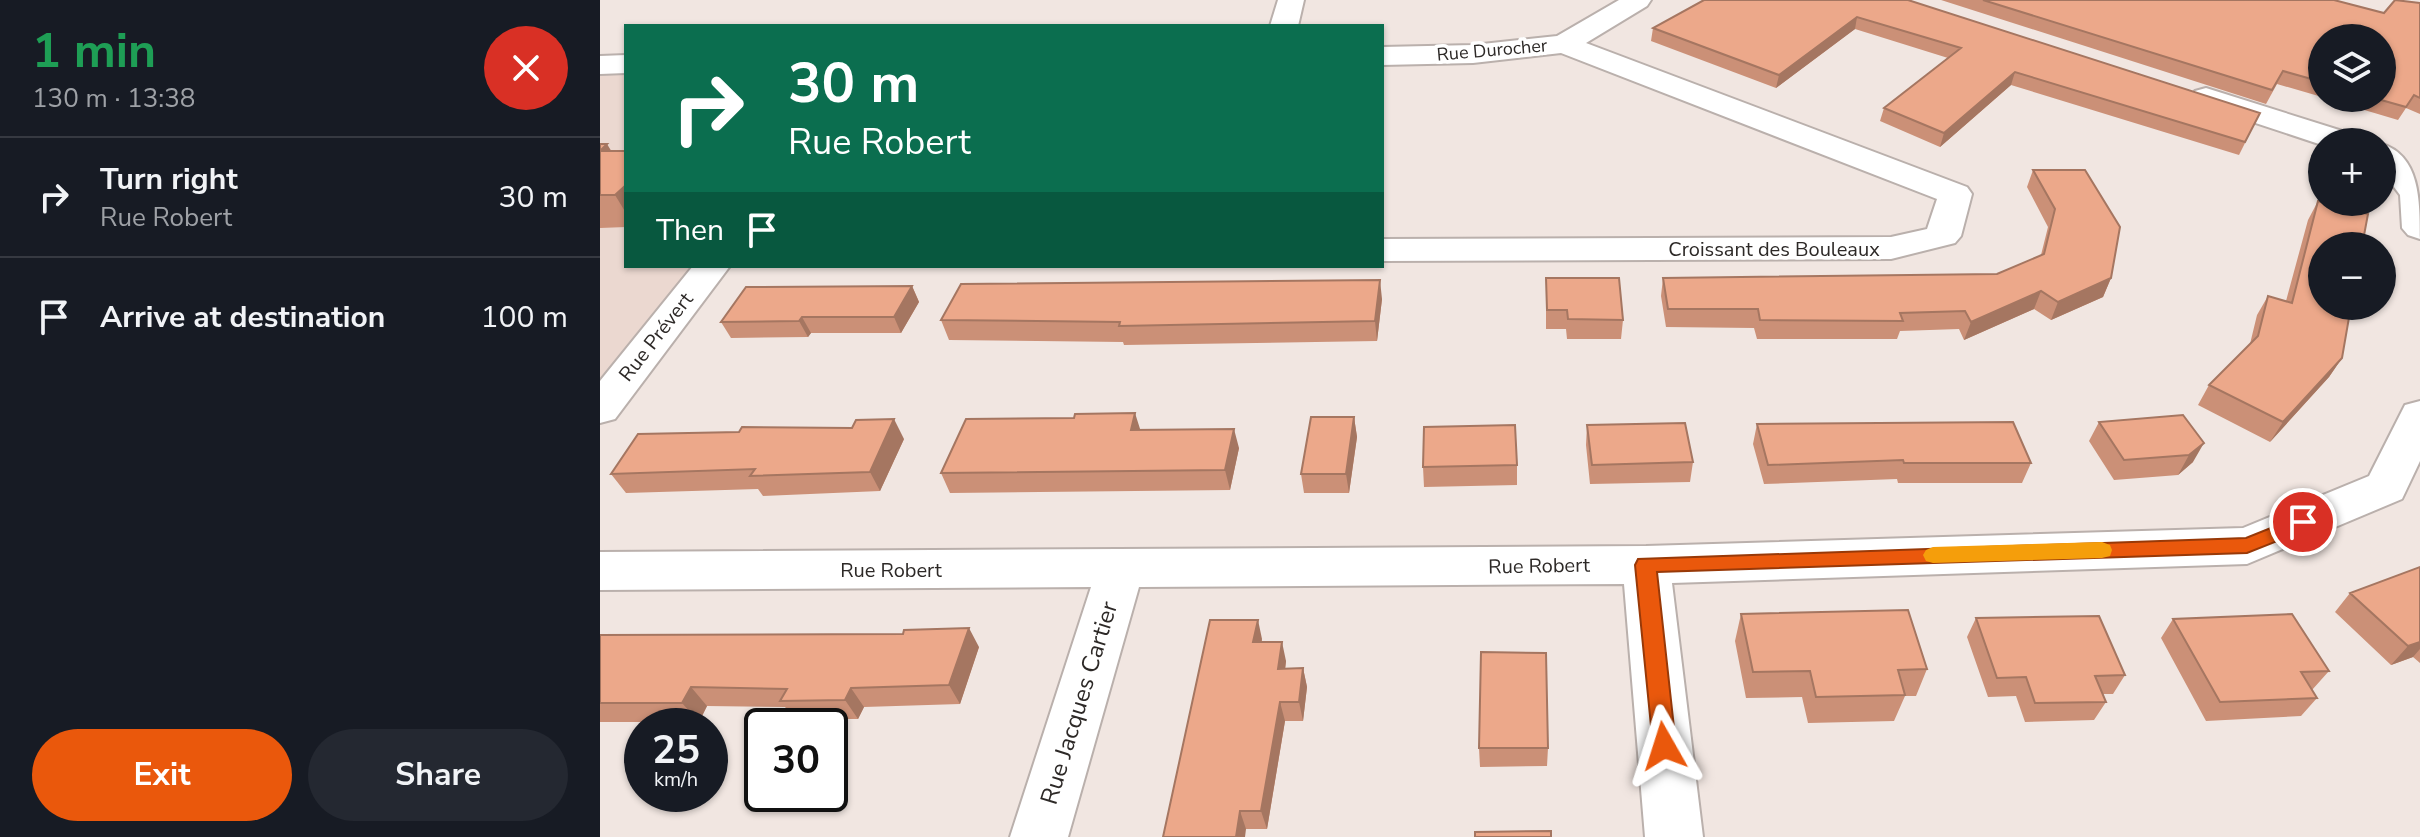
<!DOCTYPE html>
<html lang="en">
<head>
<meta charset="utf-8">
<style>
  :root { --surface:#171b24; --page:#242831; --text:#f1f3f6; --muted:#9ea1a6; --line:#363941; --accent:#ea580c }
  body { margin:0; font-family:"Nunito Sans",sans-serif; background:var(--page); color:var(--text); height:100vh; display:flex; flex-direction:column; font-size:30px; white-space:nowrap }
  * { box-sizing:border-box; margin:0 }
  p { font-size:26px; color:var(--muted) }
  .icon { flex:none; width:44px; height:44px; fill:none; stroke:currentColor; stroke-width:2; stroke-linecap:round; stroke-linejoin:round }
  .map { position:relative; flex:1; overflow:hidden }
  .sheet { display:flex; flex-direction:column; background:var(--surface); width:600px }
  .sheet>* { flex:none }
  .banner { position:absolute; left:24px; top:24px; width:760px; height:244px; border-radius:0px; box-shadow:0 2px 6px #0004; background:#0b6e4f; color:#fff; overflow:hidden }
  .tools { position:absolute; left:1708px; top:24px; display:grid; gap:16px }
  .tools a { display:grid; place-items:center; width:88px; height:88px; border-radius:50%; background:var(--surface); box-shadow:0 2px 6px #0004; font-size:40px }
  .speed { position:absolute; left:24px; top:708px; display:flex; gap:16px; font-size:40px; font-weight:700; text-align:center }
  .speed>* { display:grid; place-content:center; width:104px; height:104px; border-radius:50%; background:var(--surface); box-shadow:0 2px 6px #0004; line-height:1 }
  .speed small { font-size:20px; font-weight:400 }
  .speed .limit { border:4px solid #111; border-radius:12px; background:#fff; color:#111 }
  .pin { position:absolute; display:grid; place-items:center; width:68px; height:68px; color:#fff; margin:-34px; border:4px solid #fff; border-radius:50%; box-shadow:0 2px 8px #0007 }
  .me { position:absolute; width:88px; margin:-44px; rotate:354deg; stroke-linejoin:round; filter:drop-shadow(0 0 6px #0008) }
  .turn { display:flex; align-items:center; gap:28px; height:168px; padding:0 32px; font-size:36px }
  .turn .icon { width:104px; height:104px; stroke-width:2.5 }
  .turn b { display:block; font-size:56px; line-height:68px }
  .then { display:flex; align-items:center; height:76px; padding:0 32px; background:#0003; gap:16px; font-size:30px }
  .round { display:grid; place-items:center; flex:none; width:84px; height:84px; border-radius:42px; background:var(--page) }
  .headline { display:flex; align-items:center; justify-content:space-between; height:136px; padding:0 32px }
  h1 { font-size:48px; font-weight:700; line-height:60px; color:#1e9e55 }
  .primary-button { display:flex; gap:16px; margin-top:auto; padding:16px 32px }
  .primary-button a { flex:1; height:92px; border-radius:48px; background:var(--accent); color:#fff; font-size:32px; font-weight:700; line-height:92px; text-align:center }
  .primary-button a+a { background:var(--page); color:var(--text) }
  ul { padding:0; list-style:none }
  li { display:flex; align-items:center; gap:24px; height:120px; padding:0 32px; border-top:2px solid var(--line) }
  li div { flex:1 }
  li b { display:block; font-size:30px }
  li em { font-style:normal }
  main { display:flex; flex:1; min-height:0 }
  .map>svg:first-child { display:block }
  .built { fill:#ebd8d0 }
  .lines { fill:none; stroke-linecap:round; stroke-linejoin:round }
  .minor-casing { stroke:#bab0ac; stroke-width:4 }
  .minor { fill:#fff; fill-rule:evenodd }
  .wall { fill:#cb9077 }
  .shaded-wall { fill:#a57661 }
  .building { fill:#eca88a; stroke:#a57661; stroke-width:2 }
  .route { fill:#ea580c; stroke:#983908; stroke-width:2 }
  .slow { fill:#f59e0b }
  .labels { text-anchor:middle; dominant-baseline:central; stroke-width:7; stroke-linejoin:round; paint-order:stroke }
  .far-street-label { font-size:18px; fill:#2d2927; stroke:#fff }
  .street-label { font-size:20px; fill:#2d2927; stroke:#fff }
  .near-street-label { font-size:24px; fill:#2d2927; stroke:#fff }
</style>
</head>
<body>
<main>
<section class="sheet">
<div class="headline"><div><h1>1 min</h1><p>130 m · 13:38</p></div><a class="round" style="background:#d93025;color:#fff"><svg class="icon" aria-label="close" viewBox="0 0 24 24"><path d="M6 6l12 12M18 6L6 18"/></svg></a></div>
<ul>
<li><svg class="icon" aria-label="right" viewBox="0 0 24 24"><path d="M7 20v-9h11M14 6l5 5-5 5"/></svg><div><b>Turn right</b><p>Rue Robert</p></div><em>30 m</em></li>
<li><svg class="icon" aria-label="arrive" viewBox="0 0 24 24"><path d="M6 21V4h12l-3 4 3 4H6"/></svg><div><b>Arrive at destination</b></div><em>100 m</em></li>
</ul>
<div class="primary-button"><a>Exit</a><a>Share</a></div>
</section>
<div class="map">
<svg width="1820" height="837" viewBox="0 0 1820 837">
  <rect width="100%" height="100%" fill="#f1e6e1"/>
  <path class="built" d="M26 64V266H112L0 409V65Z"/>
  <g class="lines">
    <defs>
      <path id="minor" d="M678 0H704L698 26H670Z
        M1019 0H1051L1047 6 986 43 1367 187 1372 194 1361 236 1355 243 1291 259 782 261V239L1291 237 1327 229 1337 199 961 53 873 63 782 65V47L873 45 957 36Z
        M26 55V73L0 74V56Z
        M1606 88 1755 135 1760 142H1722V145L1595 103 1591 97 1595 91Z
        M1782 144C1820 156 1820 200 1820 239L1808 235 1802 228 1800 195 1782 171Z
        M93 266H130L15 419 0 423V381Z
        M1820 401V461L1802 499 1647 564 1072 583 1103 837H1045L1024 584 539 587 468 837H410L491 587 0 590V552L1046 546 1643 528 1769 476 1805 405Z"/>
    </defs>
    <use href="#minor" class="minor-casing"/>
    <use href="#minor" class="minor"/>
  </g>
  <path class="wall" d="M1308 0 1660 113 1639 155 1411 85 1340 147 1280 121 1284 108 1348 58 1255 29 1176 88 1051 41 1053 28Z
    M1341 0H1734L1784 13 1820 3V114L1806 108 1798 120 1724 98H1782L1722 38V97L1677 84 1666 104Z
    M0 144 11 151H26V227L0 228Z
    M1433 170 1511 278 1503 297 1451 320 1434 309 1364 340 1359 329 1300 331 1297 339H1157L1154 328 1066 327 1061 296 1063 278 1397 274 1441 255 1448 227 1427 187Z
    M1718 201 1742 358 1729 377 1670 442 1598 405 1609 385 1650 344 1657 315 1668 296 1686 301 1708 220Z
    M946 278 1023 320 1021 339H967L966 329H946Z
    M312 286 319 302 301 333H211L208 337 131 338 121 322Z
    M782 299 777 341 524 345 523 342 349 340 341 320Z
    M1583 415 1593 462 1578 475 1514 480 1489 441 1499 422Z
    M754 417 757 437 749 493H704L701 474Z
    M1157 424 1431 463 1422 483H1298L1297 479 1164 484 1153 444Z
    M987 425 1093 462 1090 482 990 484 986 445Z
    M541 430 639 448 630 490 350 493 341 473Z
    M304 439 280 491 163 496 158 489 26 493 11 474Z
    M917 465V485L824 487 823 467Z
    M1820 567V663L1813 657 1791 665 1735 612 1750 593Z
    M1141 614 1327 669 1316 696H1305L1294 721 1208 723 1202 697 1146 698 1135 641Z
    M1376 618 1525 675 1513 694H1503L1506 702 1494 720 1425 722 1416 696 1388 697 1367 637Z
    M1573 619 1729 671 1712 690 1717 698 1701 716 1606 721 1561 638Z
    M0 635 379 647 360 704 264 707 258 719H195L185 707 107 706 99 722H0Z
    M662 639V642L686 661 685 669 703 668 707 687 703 721H685L667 829H646L563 837Z
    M879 748H948L947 766 880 767Z"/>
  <path class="shaded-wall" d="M1257 17 1255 29 1176 88 1179 75Z
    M1415 72 1411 85 1340 147 1344 133Z
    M7 144 26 175 0 151Z
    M25 185 26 186V213L15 195Z
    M1511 278 1503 297 1451 320 1458 302Z
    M780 280 782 299 777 341 775 321Z
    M312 286 319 302 301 333 294 317Z
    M1441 291 1434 309 1364 340 1371 322Z
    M202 317 211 333 208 337 199 321Z
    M1742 358 1729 377 1670 442 1683 422Z
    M535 413 541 432 531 430Z
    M754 417 757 437 749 493 746 474Z
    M294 419 304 439 280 491 270 472Z
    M634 429 639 448 630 490 625 470Z
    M1604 443 1593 462 1578 475 1589 455Z
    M658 620 662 639 658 661 653 642Z
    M369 628 379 647 360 704 349 685Z
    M682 642 686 661 683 688 678 669Z
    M1820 642V649L1813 657 1791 665 1808 646Z
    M703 668 707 687 703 721 699 702Z
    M91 687 107 706 99 722 82 703Z
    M251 688 264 707 258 719 245 700Z
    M680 702 685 721 667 829 661 811Z
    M640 811 646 829 645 837H636Z"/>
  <path class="building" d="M1104 0H1308L1660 113 1645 142 1415 72 1344 133 1284 108 1361 48 1257 17 1179 75 1053 28Z
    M1383 0H1734L1784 13 1795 0 1820 3V98L1814 95 1806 107 1774 98H1782V38H1722V82L1683 71 1672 90Z
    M0 144H7L0 151Z
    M0 151H26V185L15 195H0Z
    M1433 170H1485L1520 227 1511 278 1458 302 1441 291 1371 322 1365 311 1300 313 1303 321 1160 320 1158 309H1068L1063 278 1397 274 1444 254 1455 209Z
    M1718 201 1768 214 1762 246H1722V306H1751L1742 358 1683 422 1609 385 1658 336 1668 296 1692 303Z
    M946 278H1019L1023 320 968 319 967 310H947Z
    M780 280 775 321 519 326 520 322 341 320 361 284Z
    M312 286 294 317H202L199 321 121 322 146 287Z
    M535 413 531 430 634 429 625 470 341 473 366 419 474 418 475 414Z
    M1583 415 1604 443 1589 455 1524 460 1499 422Z
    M711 417H754L746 474H701Z
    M294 419 270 472 150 476 155 469 11 474 38 434 139 432 142 427 252 428 256 420Z
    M1413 422 1431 463H1304L1303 460 1168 465 1157 424Z
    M1085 423 1093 462 992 465 987 425Z
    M915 425 917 465 823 467 824 427Z
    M1820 567V642L1808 646 1750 593Z
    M1308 610 1327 669 1298 670 1305 695 1216 697 1210 671 1153 672 1141 614Z
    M1692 614 1729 671 1701 672 1717 698 1620 702 1573 619Z
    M1499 616 1525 675 1495 676 1506 702 1435 703 1426 677 1397 678 1376 618Z
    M610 620H658L653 642H682L678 669 703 668 699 702H680L661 811H640L636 837H563Z
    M369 628 349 685 251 688 245 700 180 701 187 689 91 687 82 703H0V635L303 634 304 630Z
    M881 652 946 653 948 748H879Z
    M951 831V837H875V832Z"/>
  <path class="route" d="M1703 515 1710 517 1713 522 1710 528 1647 553 1057 572 1076 746 1073 754 1064 757 1056 754 1053 746 1035 565 1038 559 1646 538Z"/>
  <path class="slow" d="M1502 542 1510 545 1512 550 1510 556 1502 558 1333 563 1326 561 1323 555 1326 550 1333 547Z"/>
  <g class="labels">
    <g class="far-street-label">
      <text transform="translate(892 50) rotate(-5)">Rue Durocher</text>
    </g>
    <g class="street-label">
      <text x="1174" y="249">Croissant des Bouleaux</text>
      <text transform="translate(56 337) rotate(-52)">Rue Prévert</text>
      <text transform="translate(939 566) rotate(-1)">Rue Robert</text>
      <text x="291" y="570">Rue Robert</text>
    </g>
    <g class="near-street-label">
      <text transform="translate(479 703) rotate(-73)">Rue Jacques Cartier</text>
    </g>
  </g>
</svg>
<div class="tools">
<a><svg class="icon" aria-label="layers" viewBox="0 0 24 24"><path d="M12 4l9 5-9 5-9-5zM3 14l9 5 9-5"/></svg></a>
<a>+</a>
<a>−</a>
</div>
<div class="speed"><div>25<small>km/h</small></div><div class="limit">30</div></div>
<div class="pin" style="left:1703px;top:522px;background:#d93025"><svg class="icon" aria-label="arrive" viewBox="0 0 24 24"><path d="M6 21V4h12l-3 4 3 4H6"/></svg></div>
<svg class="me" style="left:1064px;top:746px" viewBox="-20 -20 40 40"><path d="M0-17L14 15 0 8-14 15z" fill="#ea580c" stroke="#fff" stroke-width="4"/></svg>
<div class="banner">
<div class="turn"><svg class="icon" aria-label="right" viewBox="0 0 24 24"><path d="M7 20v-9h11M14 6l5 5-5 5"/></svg><div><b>30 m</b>Rue Robert</div></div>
<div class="then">Then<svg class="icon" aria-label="arrive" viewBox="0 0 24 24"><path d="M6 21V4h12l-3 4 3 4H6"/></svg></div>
</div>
</div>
</main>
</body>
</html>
